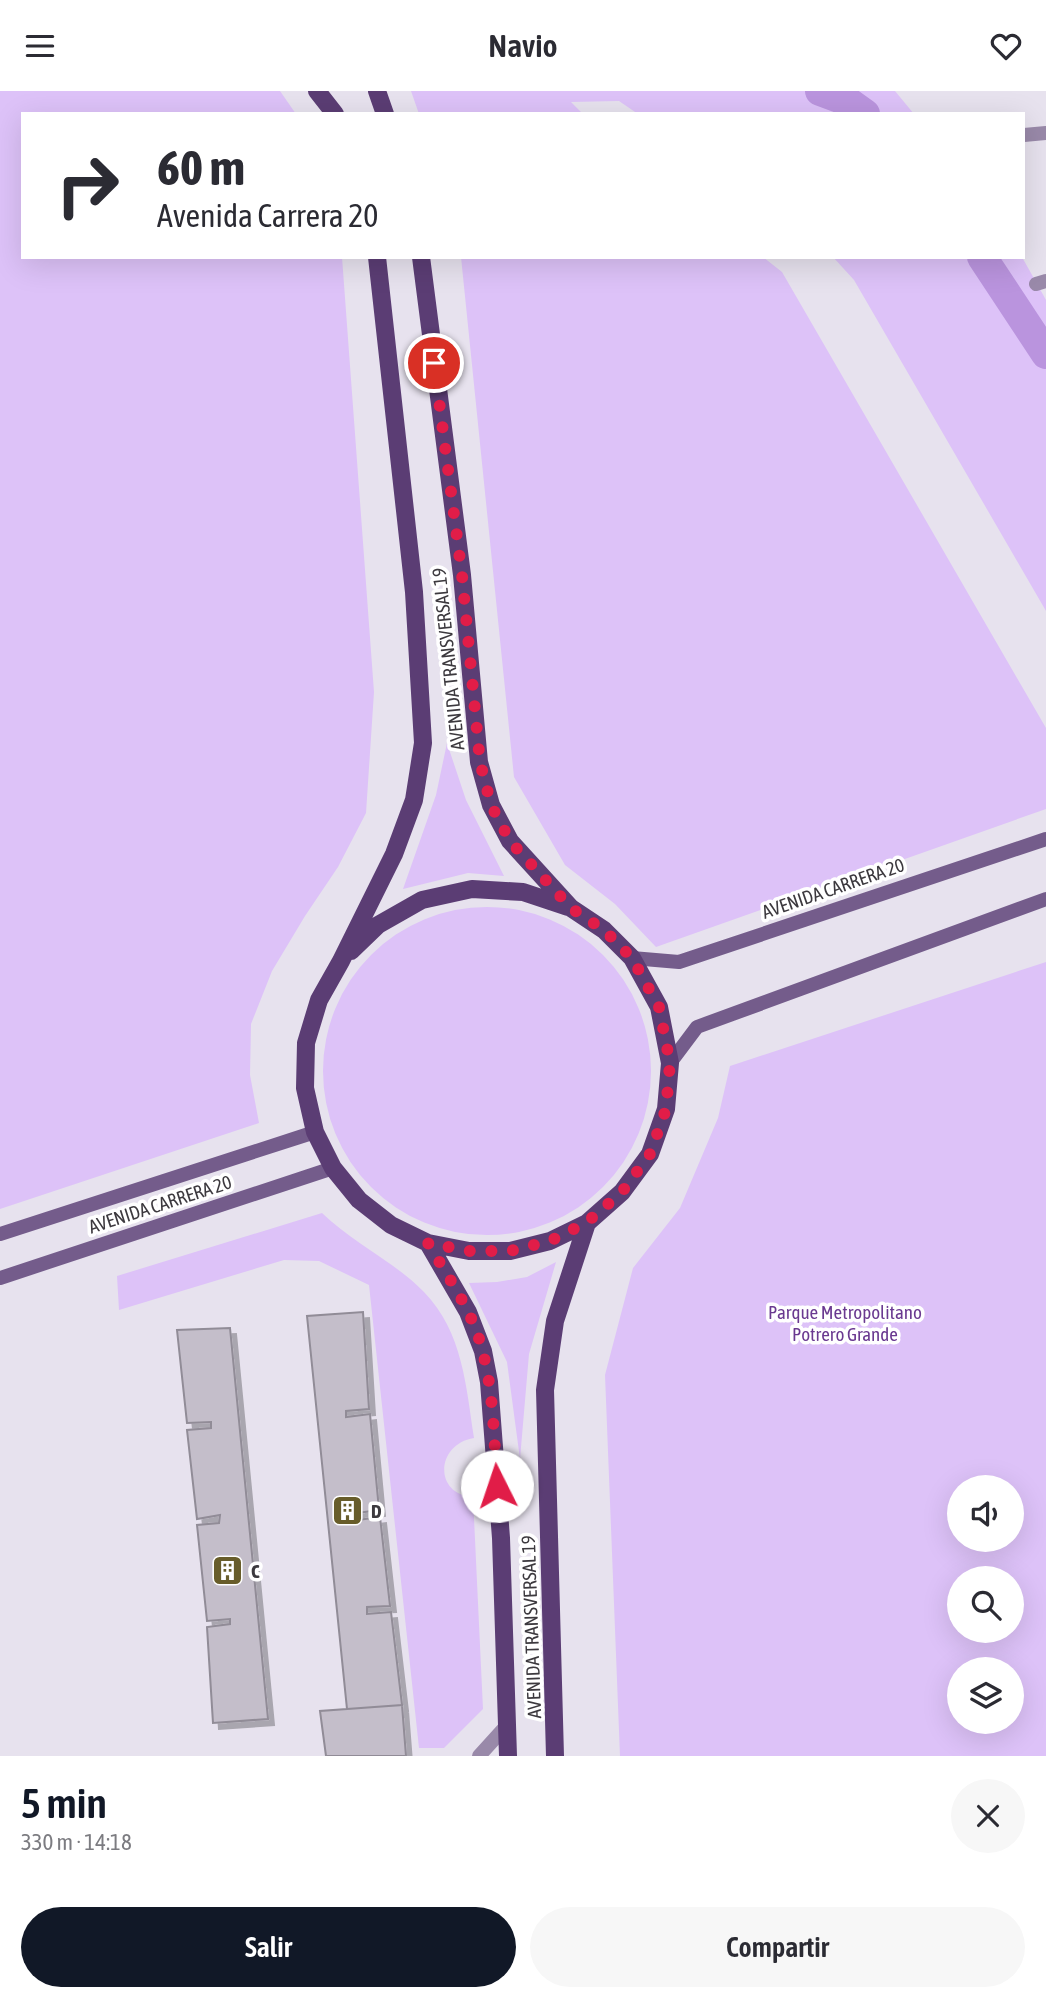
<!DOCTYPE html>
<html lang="es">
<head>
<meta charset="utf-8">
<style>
  :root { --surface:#fff; --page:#f7f7f7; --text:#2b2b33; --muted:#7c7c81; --accent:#111827 }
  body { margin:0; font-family:"Asap Condensed",sans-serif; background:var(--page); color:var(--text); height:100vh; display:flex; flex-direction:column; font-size:26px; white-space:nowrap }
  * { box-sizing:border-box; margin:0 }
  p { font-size:23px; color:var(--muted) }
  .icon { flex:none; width:38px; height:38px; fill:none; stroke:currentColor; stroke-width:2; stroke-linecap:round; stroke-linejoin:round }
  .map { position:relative; height:1665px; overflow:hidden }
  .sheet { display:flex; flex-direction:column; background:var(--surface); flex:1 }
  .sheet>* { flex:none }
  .banner { position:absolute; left:21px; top:21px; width:1004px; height:147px; border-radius:0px; box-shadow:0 7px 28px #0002; background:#fff; color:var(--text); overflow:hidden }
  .tools { position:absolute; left:947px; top:1384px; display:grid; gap:14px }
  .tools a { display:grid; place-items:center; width:77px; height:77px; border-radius:50%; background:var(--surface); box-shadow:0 7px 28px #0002; font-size:35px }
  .pin { position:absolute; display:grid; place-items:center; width:60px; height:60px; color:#fff; margin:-30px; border:4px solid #fff; border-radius:50%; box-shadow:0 2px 7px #0007 }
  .me { position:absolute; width:77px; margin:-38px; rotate:356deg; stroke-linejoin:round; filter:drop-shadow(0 0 5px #0008) }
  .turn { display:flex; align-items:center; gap:24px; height:147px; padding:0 21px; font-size:32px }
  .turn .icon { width:91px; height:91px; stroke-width:2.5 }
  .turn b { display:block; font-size:49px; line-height:60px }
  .round { display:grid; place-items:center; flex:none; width:74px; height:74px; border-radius:37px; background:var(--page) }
  .head { display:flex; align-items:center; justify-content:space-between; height:119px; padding:0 21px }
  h1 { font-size:42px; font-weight:600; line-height:52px; color:var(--accent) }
  .button { display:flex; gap:14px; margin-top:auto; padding:14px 21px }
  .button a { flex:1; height:80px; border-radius:42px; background:var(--accent); color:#fff; font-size:28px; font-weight:600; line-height:80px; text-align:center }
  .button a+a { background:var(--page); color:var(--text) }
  header { display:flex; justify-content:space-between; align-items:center; height:91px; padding:0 21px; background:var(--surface); font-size:32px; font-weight:600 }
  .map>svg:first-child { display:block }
  .green { fill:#ddc2f8; fill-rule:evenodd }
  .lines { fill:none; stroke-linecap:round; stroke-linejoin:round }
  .canal { stroke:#ba94de; stroke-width:30 }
  .building { fill:#c4beca; stroke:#918c97; stroke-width:2; filter:url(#shadow) }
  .lane { stroke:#9989a9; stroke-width:14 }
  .street { stroke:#9989a9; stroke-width:14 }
  .secondary { stroke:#745c8b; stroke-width:14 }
  .primary { stroke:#5b3d74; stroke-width:18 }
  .route { stroke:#e11d48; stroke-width:12; stroke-dasharray:0 21.6 }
  .labels { text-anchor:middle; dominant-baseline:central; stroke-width:7; stroke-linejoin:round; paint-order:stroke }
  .street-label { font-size:19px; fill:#3c393e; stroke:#fff }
  .park-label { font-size:19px; fill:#6a3990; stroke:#fff }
  .poi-label { font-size:19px; font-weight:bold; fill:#3c393e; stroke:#fff; text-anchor:start }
</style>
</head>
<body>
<header><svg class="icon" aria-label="menu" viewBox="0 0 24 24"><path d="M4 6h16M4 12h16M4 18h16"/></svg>Navio<svg class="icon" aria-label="heart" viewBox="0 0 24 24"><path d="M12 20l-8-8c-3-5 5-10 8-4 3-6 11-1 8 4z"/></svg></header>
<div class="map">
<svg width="1046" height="1665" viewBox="0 0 1046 1665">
  <defs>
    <filter id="shadow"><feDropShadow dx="6" dy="6" stdDeviation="0" flood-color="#0004"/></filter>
  </defs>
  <rect width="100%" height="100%" fill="#e7e2ee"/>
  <path class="green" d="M0 0H280L296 23H23V166H342L374 601 366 722 338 776 305 825 272 880 251 933 250 984 259 1032 0 1118Z
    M411 0H895L914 23H638L619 10 571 11 583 23H419Z
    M461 166H763L782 181 1046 637V718L656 856 615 813 565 774 514 686Z
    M833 166H1022L1046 209V520L854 189Z
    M447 652 466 709 504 785 468 782 403 798 436 704Z
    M323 980a164 164 0 1 1 328 0a164 164 0 1 1-328 0Z
    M1046 871V1665H620L605 1284 633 1177 680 1117 718 1027 730 975ZM959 1396H1012V1449H959ZM959 1488H1012V1540H959ZM1012 1578V1631H959V1578Z
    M322 1122C353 1152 395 1171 424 1201 463 1241 466 1296 474 1347 436 1353 433 1403 473 1406L483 1618 444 1657H419L369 1194 319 1170 284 1169 119 1219 117 1185Z
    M556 1171 529 1263 520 1368 507 1271 469 1192 497 1191 527 1186Z"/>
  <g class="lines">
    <path class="canal" d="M820 0 847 10 865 23
      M982 166 1046 263"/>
  </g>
  <path class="building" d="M363 1221 369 1318 346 1320V1326L370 1323 379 1419 358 1422 357 1429 380 1426 390 1515 367 1516V1523L391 1521 402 1614 347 1618 307 1225Z
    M230 1237 268 1628 213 1632 207 1536 230 1533V1528L207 1530 197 1434 219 1432 220 1424 197 1428 187 1339 211 1337V1331L187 1332 177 1239Z
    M402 1614 406 1665H326L320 1620Z"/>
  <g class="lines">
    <path class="lane" d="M479 1665 508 1633"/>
    <path class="street" d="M1024 44 1046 42
      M1036 193 1046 190"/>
    <path class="secondary" d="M632 867 679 871 1046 748
      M670 972 697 936 1046 808
      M0 1143 315 1041
      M0 1187 333 1077"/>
    <path class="primary" d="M317 0 335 23
      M377 0 385 23
      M377 166 414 501 423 652 414 709 394 763 341 870 319 909 306 952 305 997 315 1041 333 1077 359 1109 391 1134 428 1152 469 1160H510L550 1150 587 1132
      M421 166 462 484 479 671 491 714 510 750 571 817 604 839 632 867 659 916 670 972 666 1018 650 1063 622 1101 587 1132 555 1230 545 1299 555 1665
      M351 860 378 834 422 809 472 798 523 801 568 816
      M428 1152 468 1221 483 1260 489 1291 501 1447 508 1665"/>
  </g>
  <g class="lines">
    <path class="route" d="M434 272 462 484 480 671 491 714 510 750 571 817 604 839 632 867 659 916 670 972 666 1018 650 1063 622 1101 586 1132 550 1150 510 1160H469L428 1152C448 1186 474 1222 483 1262 494 1304 494 1351 497 1395"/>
  </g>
  <defs>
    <symbol id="building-square" viewBox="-11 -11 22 22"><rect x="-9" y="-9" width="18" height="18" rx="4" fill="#685d2a" stroke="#fff"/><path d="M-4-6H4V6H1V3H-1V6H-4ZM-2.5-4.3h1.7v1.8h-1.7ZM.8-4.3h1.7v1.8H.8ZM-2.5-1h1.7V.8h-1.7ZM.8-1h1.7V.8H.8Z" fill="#fff"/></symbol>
  </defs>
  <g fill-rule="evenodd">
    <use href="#building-square" x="330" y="1402" width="35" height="35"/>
    <use href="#building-square" x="210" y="1462" width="35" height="35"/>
  </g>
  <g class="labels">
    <g class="street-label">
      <text transform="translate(448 568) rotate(-96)">AVENIDA TRANSVERSAL 19</text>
      <text transform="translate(833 797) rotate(-19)">AVENIDA CARRERA 20</text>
      <text transform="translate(160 1113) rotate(-18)">AVENIDA CARRERA 20</text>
      <text transform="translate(531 1536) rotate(-92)">AVENIDA TRANSVERSAL 19</text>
    </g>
    <g class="park-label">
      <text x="845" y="1221">Parque Metropolitano<tspan x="845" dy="22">Potrero Grande</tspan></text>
    </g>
    <g class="poi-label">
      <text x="371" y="1420">D</text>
      <text x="251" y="1480">C</text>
    </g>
  </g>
</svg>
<div class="tools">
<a><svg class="icon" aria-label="sound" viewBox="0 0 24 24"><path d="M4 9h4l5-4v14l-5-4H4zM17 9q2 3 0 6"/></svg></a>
<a><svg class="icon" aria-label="search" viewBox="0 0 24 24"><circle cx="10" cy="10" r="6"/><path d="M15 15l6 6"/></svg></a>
<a><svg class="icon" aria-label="layers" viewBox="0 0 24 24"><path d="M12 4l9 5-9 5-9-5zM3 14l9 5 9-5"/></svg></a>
</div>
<div class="pin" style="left:434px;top:272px;background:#d93025"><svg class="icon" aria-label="arrive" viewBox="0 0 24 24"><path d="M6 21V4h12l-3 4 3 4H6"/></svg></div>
<svg class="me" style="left:497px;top:1395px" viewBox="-20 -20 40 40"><circle r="19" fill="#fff"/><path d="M0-13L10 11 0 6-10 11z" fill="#e11d48"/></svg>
<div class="banner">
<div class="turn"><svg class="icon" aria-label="right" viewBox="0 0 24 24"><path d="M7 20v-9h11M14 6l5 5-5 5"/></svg><div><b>60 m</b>Avenida Carrera 20</div></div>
</div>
</div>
<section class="sheet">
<div class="head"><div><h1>5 min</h1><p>330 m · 14:18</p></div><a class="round"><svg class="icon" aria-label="close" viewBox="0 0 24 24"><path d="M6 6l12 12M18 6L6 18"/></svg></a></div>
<div class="button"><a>Salir</a><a>Compartir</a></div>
</section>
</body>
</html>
